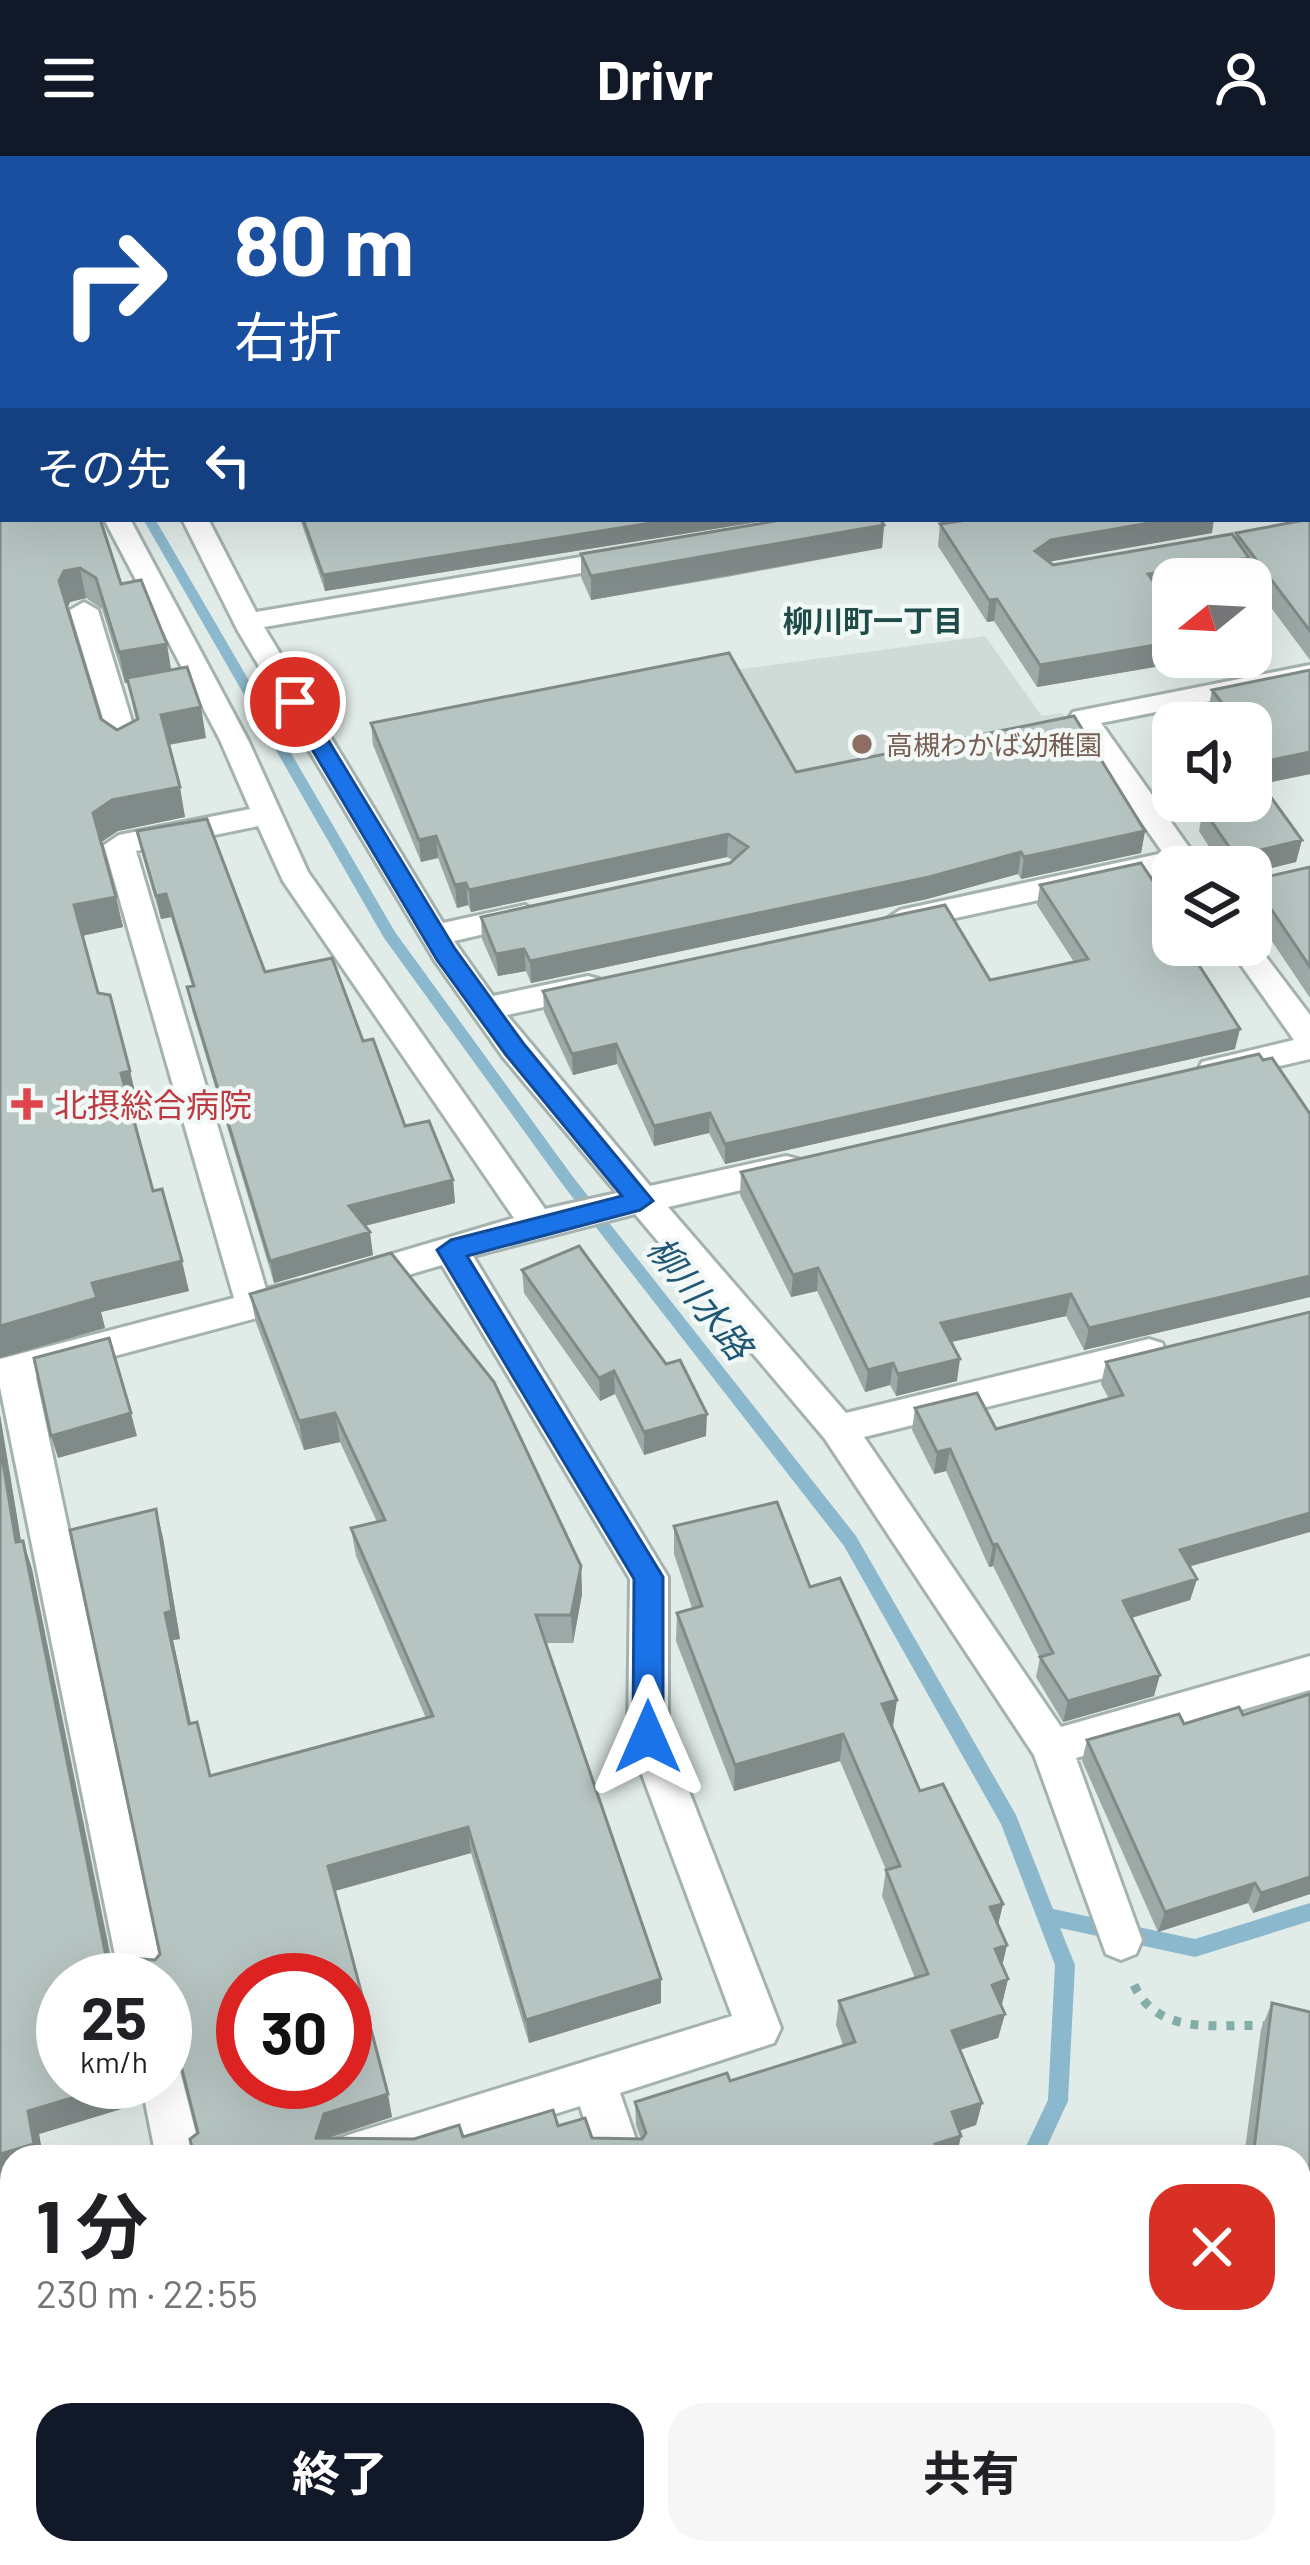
<!DOCTYPE html>
<html lang="ja">
<head>
<meta charset="utf-8">
<style>
  :root { --surface:#fff; --page:#f6f6f6; --text:#202124; --muted:#757577; --accent:#111827 }
  body { margin:0; font-family:Barlow,"Noto Sans JP",sans-serif; background:var(--page); color:var(--text); height:100vh; display:flex; flex-direction:column; font-size:45px; white-space:nowrap }
  * { box-sizing:border-box; margin:0 }
  p { font-size:39px; color:var(--muted) }
  .icon { flex:none; width:66px; height:66px; fill:none; stroke:currentColor; stroke-width:2; stroke-linecap:round; stroke-linejoin:round }
  .map { position:relative; flex:1; overflow:hidden }
  .sheet { position:absolute; left:0px; top:1989px; width:1311px; height:420px; display:flex; flex-direction:column; background:var(--surface); border-radius:36px 36px 0 0; box-shadow:0 12px 48px #0002 }
  .sheet>* { flex:none }
  .guide { position:absolute; left:0px; top:0px; width:1311px; height:366px; box-shadow:0 12px 48px #0002; background:#1a4fa0; color:#fff; overflow:hidden }
  .needle { width:78px; rotate:252deg }
  .tools { position:absolute; left:1152px; top:402px; display:grid; gap:24px }
  .tools a { display:grid; place-items:center; width:120px; height:120px; border-radius:24px; background:var(--surface); box-shadow:0 12px 48px #0002; font-size:60px }
  .speed { position:absolute; left:36px; top:1797px; display:flex; gap:24px; font-size:60px; font-weight:700; text-align:center }
  .speed>* { display:grid; place-content:center; width:156px; height:156px; border-radius:50%; background:var(--surface); box-shadow:0 12px 48px #0002; line-height:1 }
  .speed small { font-size:30px; font-weight:400 }
  .speed .limit { border:18px solid #d22; background:#fff; color:#111 }
  .pin { position:absolute; display:grid; place-items:center; width:102px; height:102px; color:#fff; margin:-51px; border:6px solid #fff; border-radius:50%; box-shadow:0 3px 12px #0007 }
  .me { position:absolute; width:132px; margin:-66px; rotate:0deg; stroke-linejoin:round; filter:drop-shadow(0 0 9px #0008) }
  .turn { display:flex; align-items:center; gap:42px; height:252px; padding:0 36px; font-size:54px }
  .turn .icon { width:156px; height:156px; stroke-width:2.5 }
  .turn b { display:block; font-size:84px; line-height:102px }
  .then { display:flex; align-items:center; height:114px; padding:0 36px; background:#0003; gap:24px; font-size:45px }
  .round { display:grid; place-items:center; flex:none; width:126px; height:126px; border-radius:36px; background:var(--page) }
  .summary { display:flex; align-items:center; justify-content:space-between; height:204px; padding:0 36px }
  h1 { font-size:72px; font-weight:700; line-height:90px }
  .cta { display:flex; gap:24px; margin-top:auto; padding:24px 36px }
  .cta a { flex:1; height:138px; border-radius:36px; background:var(--accent); color:#fff; font-size:48px; font-weight:700; line-height:138px; text-align:center }
  .cta a+a { background:var(--page); color:var(--text) }
  header { display:flex; justify-content:space-between; align-items:center; height:156px; padding:0 36px; background:var(--accent); color:#fff; font-size:54px; font-weight:700 }
  .map>svg:first-child { display:block }
  .built { fill:#cfdbd7 }
  .lines { fill:none; stroke-linecap:round; stroke-linejoin:round }
  .stream { fill:#8cb8cd; fill-rule:evenodd }
  .minor-casing { stroke:#a4b3b0; stroke-width:6 }
  .path { stroke:#83ada7; stroke-width:9; stroke-dasharray:8 10; stroke-linecap:butt }
  .minor { fill:#fff; fill-rule:evenodd }
  .wall { fill:#9da9a7; fill-rule:evenodd }
  .shaded-wall { fill:#808a88 }
  .building { fill:#b7c5c2; stroke:#808a88; stroke-width:3; fill-rule:evenodd }
  .route { fill:#1a73e8; stroke:#114b97; stroke-width:3 }
  .education-dot { fill:#8d6e63; stroke:#f1f8f6; stroke-width:4.5 }
  .health-dot { fill:#e0444e; stroke:#f1f8f6; stroke-width:4.5 }
  .labels { text-anchor:middle; dominant-baseline:central; stroke-width:9; stroke-linejoin:round; paint-order:stroke }
  .far-education-label { font-size:27px; fill:#785e54; stroke:#f1f8f6; text-anchor:start }
  .far-neighbourhood-label { font-size:30px; font-weight:bold; fill:#1f4c49; stroke:#f1f8f6 }
  .health-label { font-size:33px; fill:#be3a42; stroke:#f1f8f6; text-anchor:start }
  .water-label { font-size:36px; font-style:italic; fill:#205774; stroke:#f1f8f6 }
</style>
</head>
<body>
<header><svg class="icon" aria-label="menu" viewBox="0 0 24 24"><path d="M4 6h16M4 12h16M4 18h16"/></svg>Drivr<svg class="icon" aria-label="person" viewBox="0 0 24 24"><circle cx="12" cy="8" r="4"/><path d="M4 21q1-7 8-7t8 7"/></svg></header>
<div class="map">
<svg width="1310" height="2409" viewBox="0 0 1310 2409">
  <rect width="100%" height="100%" fill="#e1ebe8"/>
  <path class="built" d="M985 480 1042 560 1062 557 1124 647 857 700 662 584 735 514Z"/>
  <g class="lines">
    <path class="stream" d="M63 0H73L74 3H64Z
      M143 363H155L395 776 573 1021 856 1380 1016 1659 1053 1753 1195 1783 1310 1747V1765L1195 1801 1060 1772 1075 1809 1068 1945 1042 2001H1021L1048 1944 1055 1809 1001 1668 844 1390 563 1029 384 782Z
      M762 2397H784L779 2409H757Z"/>
    <defs>
      <path id="minor" d="M20 0H42L43 3H21Z
        M86 0H108L109 3H87Z
        M1308 93 1310 94V109L1308 108Z
        M104 363H130L248 584 308 716 545 1053 617 1037 503 901 435 805 238 475 182 363H208L256 456 628 393 637 395 641 401 637 407 628 409 264 471 443 767 525 749 540 759 536 766 454 785 493 840 588 820 599 823 604 831 599 839 507 859 650 1030 786 1000 798 1003 803 1012 798 1021 668 1051 846 1257 1149 1183 1162 1187 1167 1197 1162 1207 1149 1211 864 1281 1061 1571 1310 1500V1534L1076 1602 1142 1784 1136 1798 1121 1804 1106 1798 1034 1599 825 1283 635 1058 473 1100 668 1421V1581L781 1872 774 1887 620 1937 642 2001H596L580 1950 418 2001H325L332 1985 348 1979 732 1860 628 1581 630 1423 442 1109 357 1134 345 1130 339 1121 345 1112 514 1062 283 725 258 670 136 695 266 1133 298 1125 310 1129 316 1138 310 1147 298 1151 36 1221 164 1824H120L0 1231V1203L234 1142 104 689 119 679 250 653 220 584Z
        M84 446 98 454 140 592 136 598H116L112 592 70 454Z
        M1310 509V525L1101 567 1203 711H1173V715L900 774 885 764 900 754 1163 697 1069 562 1073 556Z
        M1251 781 1310 859V903L1214 925 1202 922 1198 914 1202 906 1294 884 1227 789H1251Z
        M165 1905 179 1911 202 2001H156L141 1926H165Z
        M12 2078V2124L0 2128V2082Z
        M688 2397H738L733 2409H683Z"/>
    </defs>
    <use href="#minor" class="minor-casing"/>
    <path class="path" d="M1134 1829C1159 1882 1218 1867 1267 1870"/>
    <use href="#minor" class="minor"/>
  </g>
  <path class="wall" d="M568 0H638L640 3H570Z
    M779 0H1310V82L1308 83V3H781Z
    M0 140 121 428 171 513 206 582 169 589 185 661 118 675 101 686 123 771 82 780 98 837 130 915 137 945 129 947 153 1035 189 1135 101 1156 105 1172 0 1202ZM86 442 102 453 125 527 128 526 136 564 117 574 101 563 67 452 70 446Z
    M300 363H776L325 435Z
    M1310 363V504L1246 418 1245 423H1173V435L1162 437 1190 505 1037 531 994 465 987 466 938 390 940 368 1212 377 1049 405 1053 409 1235 383 1236 377Z
    M884 369 882 392 727 421 591 444 581 421V398Z
    M1310 514V618L1261 628 1251 615V567H1215L1208 556 1212 534Z
    M371 567 796 616 1145 675 1141 697 1021 723 1018 718 927 743 531 827 526 815 498 820 482 783 481 761 730 707 733 704 727 701 471 756 468 749 457 752 438 702 421 706 373 589Z
    M1203 653 1302 684 1296 706 1252 717 1257 723 1310 711V842L1251 754V711H1222L1199 675Z
    M137 675 265 816 363 885 405 970 453 1024 455 1047 365 1070 373 1099 274 1127 192 854 187 831 192 830 171 761 161 763 142 698Z
    M1040 729 1173 789 1235 893 725 1008 709 977 654 990 617 908 573 919 544 856 543 835 990 824 1074 806 1037 749Z
    M1310 958V1141L1084 1194 1066 1160 951 1186 957 1225 896 1240 890 1229 865 1236 817 1135 791 1141 740 1039 741 1016Z
    M391 1097 494 1226 581 1410 582 1438 573 1487H546L661 1823V1847L529 1887 471 1697 335 1735 392 1961 330 1982 414 1983 459 1969 463 1981 553 1954 558 1970 585 1962 592 1982 641 1983 636 1969 635 1946 727 1917 730 1925 843 1889 836 1869 839 1845 915 1822 882 1740 886 1714 840 1605 734 1635 676 1485 677 1457 692 1452 674 1398V1370L777 1346 810 1431 840 1422 897 1544 892 1571 920 1635 943 1628 1003 1748 998 1768 1007 1789 1002 1810 1008 1823 1002 1848H1000L1005 1858 998 1882 960 1894 982 1947 976 1969 959 1975 961 1980 956 2001H194L190 1983 198 1977 180 1908 167 1901 165 1902V1824H63V1926H138L141 1947 39 1978 43 2001H12V2021L0 2024V1259L21 1385H23L32 1413 111 1801 155 1804 160 1798 70 1374 156 1353 163 1382 180 1483 173 1484 191 1568 197 1566 211 1620 426 1562 356 1400 351 1372 377 1366 340 1286 304 1294 256 1167 250 1138ZM243 1824H345V1926H243Z
    M522 1114 666 1208 706 1280 644 1299 615 1238 600 1245 524 1137Z
    M1310 1156 1190 1411 1197 1423 1190 1444 1131 1462 1154 1540 1063 1566 1036 1521 1040 1502 993 1410 989 1411 946 1315 934 1318 912 1274 915 1252 996 1273 1109 1243 1101 1228 1106 1206Z
    M1310 1538V1738L1253 1757 1248 1747 1158 1776 1082 1605 1087 1584 1243 1559Z
    M1272 1847 1310 1856V2146L1299 2143V2001H1244L1261 1873Z
    M1160 2397H1263L1262 2409H1179L1159 2403Z"/>
  <path class="shaded-wall" d="M0 33H3V62L0 63Z
    M676 363H776L325 435 323 419Z
    M1173 363H1214L1212 377 1048 406 1035 395 1051 384Z
    M884 369 882 392 591 444V420Z
    M1249 402 1245 423H1173V435L1145 440 1148 418Z
    M80 412 86 442 70 446 66 455 59 425 64 415Z
    M997 443 994 465 987 466 989 444Z
    M1173 486V501H1191L1190 505 1037 531 1040 509Z
    M167 488 172 519 125 527 119 496Z
    M201 551 206 582 166 589 161 559Z
    M1310 596V618L1261 628 1266 605Z
    M180 631 185 661 118 675 100 687 93 657 112 644Z
    M1145 675 1141 697 1021 723 1024 701Z
    M728 678 727 701 471 756 469 734Z
    M436 680 438 702 421 706 419 684Z
    M1302 684 1296 706 1251 717 1253 696Z
    M1021 696 1018 718 927 743 531 827 530 805Z
    M466 727 468 749 457 752 455 729Z
    M166 738 171 761 161 763 156 740Z
    M116 741 123 771 81 780 74 749Z
    M524 793 526 815 498 820 496 798Z
    M1240 873 1235 893 725 1008V988Z
    M616 888 617 908 573 919 572 898Z
    M130 915 137 945 128 947 121 917Z
    M710 957 709 977 654 990V970Z
    M453 1024 455 1047 352 1073 349 1050Z
    M370 1076 373 1099 274 1127 270 1105Z
    M182 1105 189 1135 101 1156 105 1172 0 1202V1170L92 1127Z
    M818 1112 817 1135 791 1141 793 1119Z
    M1310 1120V1141L1084 1194 1089 1172Z
    M1071 1138 1066 1160 938 1189 941 1167Z
    M960 1203 957 1225 896 1240 898 1218Z
    M893 1207 890 1229 865 1236 868 1214Z
    M614 1215 615 1238 600 1245 599 1222Z
    M131 1257 137 1280 58 1302 51 1280Z
    M335 1257 340 1286 304 1294 299 1265Z
    M707 1258 706 1280 644 1299V1276Z
    M0 1259 26 1415 16 1386 0 1289Z
    M950 1293 946 1315 934 1318 937 1296Z
    M156 1353 163 1382 180 1483 173 1484 197 1595 165 1457Z
    M1310 1357V1376L1174 1415 1180 1394Z
    M23 1385 32 1413 115 1824 106 1800Z
    M997 1388 993 1410 989 1411 993 1389Z
    M581 1410 582 1438 573 1487 571 1459Z
    M1197 1423 1190 1444 1118 1466 1123 1445Z
    M1160 1519 1154 1540 1063 1566 1068 1545Z
    M897 1544 893 1571 882 1548Z
    M843 1578 840 1605 734 1635 735 1609Z
    M468 1671 471 1697 334 1735 328 1710Z
    M1310 1721V1738L1253 1757 1261 1737Z
    M1255 1727 1248 1747 1158 1776 1165 1756Z
    M1003 1748 997 1773 990 1751Z
    M1007 1789 1001 1814 995 1793Z
    M661 1823V1847L529 1887 526 1864Z
    M1008 1823 1002 1848 986 1853 992 1829Z
    M1005 1858 998 1882 946 1898 952 1875Z
    M125 1926H138L141 1947 39 1978 43 2001H12V2021L0 2024V1998L28 1955Z
    M388 1938 392 1961 330 1981 323 2001 316 1982 324 1958Z
    M982 1947 976 1969 946 1979 952 1956Z
    M961 1980 956 2001H932L935 1988Z
    M635 2397H676V2399L649 2409H626V2400Z"/>
  <path class="building" d="M304 0H406L408 3H285Z
    M587 0H638L640 3H589Z
    M795 0H1310V4L797 3Z
    M0 7 3 16V33H0Z
    M1308 20 1310 21V64L1308 66Z
    M3 139V363H100L121 428 141 424 167 488 119 496 96 422 80 412 64 415 59 425 101 563 117 574 138 563 127 522 187 511 201 551 161 559 180 631 112 644 93 657 116 741 74 749 98 837 110 839 130 915 121 917 153 1035 162 1033 182 1105 92 1127 97 1142 0 1170V140Z
    M303 363H676L323 419Z
    M787 363H880L884 369 591 420 581 398Z
    M973 363H1173L1051 384 1035 395 1053 409 1232 378 1249 402 1148 418 1173 453V486L1040 509 997 443 989 444 940 368Z
    M1310 363V475L1236 377Z
    M729 497 796 616 1074 560 1145 675 1024 701 1021 696 929 721 530 805 524 793 496 798 481 761 730 707 748 691 728 678 469 734 466 727 455 729 436 680 419 684 371 567Z
    M1310 514V596L1266 605 1251 585V567H1237L1212 534Z
    M1270 640 1302 684 1253 696 1252 718 1257 723 1310 711V811L1251 723V711H1243L1203 653 1251 645Z
    M207 663 265 816 332 802 363 885 373 883 405 970 429 965 453 1024 349 1050 370 1076 270 1105 187 831 194 830 166 738 156 740 137 675Z
    M1141 707 1173 755V789H1186L1240 873 725 988 710 957 654 970 616 888 572 898 543 835 945 749 990 824 1088 803 1040 729Z
    M1259 898 1263 904 1272 902 1310 958V1120L1089 1172 1071 1138 941 1167 960 1203 898 1218 893 1207 868 1214 818 1112 793 1119 741 1016Z
    M579 1090 666 1208 680 1204 707 1258 644 1276 614 1215 599 1222 522 1114Z
    M391 1097 494 1226 581 1410 571 1459H536L661 1823 526 1864 468 1671 328 1710 388 1938 324 1958 316 1982 414 1983 459 1969 463 1981 553 1954 558 1970 585 1962 592 1982 642 1983 646 1977 635 1946 727 1917 730 1925 855 1886 839 1845 928 1818 886 1714 900 1710 843 1578 735 1609 677 1457 702 1450 674 1370 777 1346 810 1431 840 1422 897 1544 882 1548 920 1635 943 1628 1003 1748 990 1751 1007 1789 995 1793 1008 1823 992 1829 1005 1858 952 1875 982 1947 952 1956 961 1980 935 1988 940 2001H194L190 1983 198 1977 175 1886 165 1881V1824H63V1926H125L28 1955 34 1988 0 1998V1289L16 1386 23 1385 106 1800 155 1804 160 1798 70 1374 156 1353 172 1455 165 1457 189 1568 197 1566 210 1620 433 1560 351 1372 385 1364 335 1257 299 1265 250 1138ZM243 1824H345V1926H243Z
    M1310 1156V1357L1180 1394 1197 1423 1123 1445 1160 1519 1068 1545 1040 1501 1053 1497 997 1388 993 1389 950 1293 937 1296 915 1252 977 1237 996 1273 1123 1239 1106 1206Z
    M109 1182 131 1257 51 1280 34 1202Z
    M1310 1538V1721L1261 1737 1255 1727 1165 1756 1087 1584 1179 1558 1184 1568 1239 1551 1243 1559Z
    M1272 1847 1310 1856V2120L1299 2117V2001H1253Z
    M262 2397H635L626 2400 628 2409H265Z
    M1212 2397H1263L1262 2409H1253Z"/>
  <path class="route" d="M295 539 305 546 455 793 523 887 653 1045 640 1054 467 1100 663 1421V1581L659 1591 648 1595 637 1591 633 1581 634 1423 437 1094 451 1084 622 1040 506 899 437 804 284 546Z"/>
  <circle class="education-dot" cx="862" cy="588" r="12"/>
  <path class="health-dot" d="M21 930h12v12h12v12h-12v12h-12v-12h-12v-12h12z"/>
  <g class="labels">
    <g class="far-education-label">
      <text x="886" y="588">高槻わかば幼稚園</text>
    </g>
    <g class="far-neighbourhood-label">
      <text x="873" y="464">柳川町一丁目</text>
    </g>
    <g class="health-label">
      <text x="54" y="948">北摂総合病院</text>
    </g>
    <g class="water-label">
      <text transform="translate(701 1141) rotate(52)">柳川水路</text>
    </g>
  </g>
</svg>
<div class="tools">
<a><svg class="needle" viewBox="-14 -14 28 28"><path d="M0-13l5 13h-10z" fill="#e53935"/><path d="M0 13l5-13h-10z" fill="#757577"/></svg></a>
<a><svg class="icon" aria-label="sound" viewBox="0 0 24 24"><path d="M4 9h4l5-4v14l-5-4H4zM17 9q2 3 0 6"/></svg></a>
<a><svg class="icon" aria-label="layers" viewBox="0 0 24 24"><path d="M12 4l9 5-9 5-9-5zM3 14l9 5 9-5"/></svg></a>
</div>
<div class="speed"><div>25<small>km/h</small></div><div class="limit">30</div></div>
<div class="pin" style="left:295px;top:546px;background:#d93025"><svg class="icon" aria-label="arrive" viewBox="0 0 24 24"><path d="M6 21V4h12l-3 4 3 4H6"/></svg></div>
<svg class="me" style="left:648px;top:1581px" viewBox="-20 -20 40 40"><path d="M0-17L14 15 0 8-14 15z" fill="#1a73e8" stroke="#fff" stroke-width="4"/></svg>
<div class="guide">
<div class="turn"><svg class="icon" aria-label="right" viewBox="0 0 24 24"><path d="M7 20v-9h11M14 6l5 5-5 5"/></svg><div><b>80 m</b>右折</div></div>
<div class="then">その先<svg class="icon" aria-label="left" viewBox="0 0 24 24"><path d="M17 20v-9H6M10 6l-5 5 5 5"/></svg></div>
</div>
<section class="sheet">
<div class="summary"><div><h1>1 分</h1><p>230 m · 22:55</p></div><a class="round" style="background:#d93025;color:#fff"><svg class="icon" aria-label="close" viewBox="0 0 24 24"><path d="M6 6l12 12M18 6L6 18"/></svg></a></div>
<div class="cta"><a>終了</a><a>共有</a></div>
</section>
</div>
</body>
</html>
